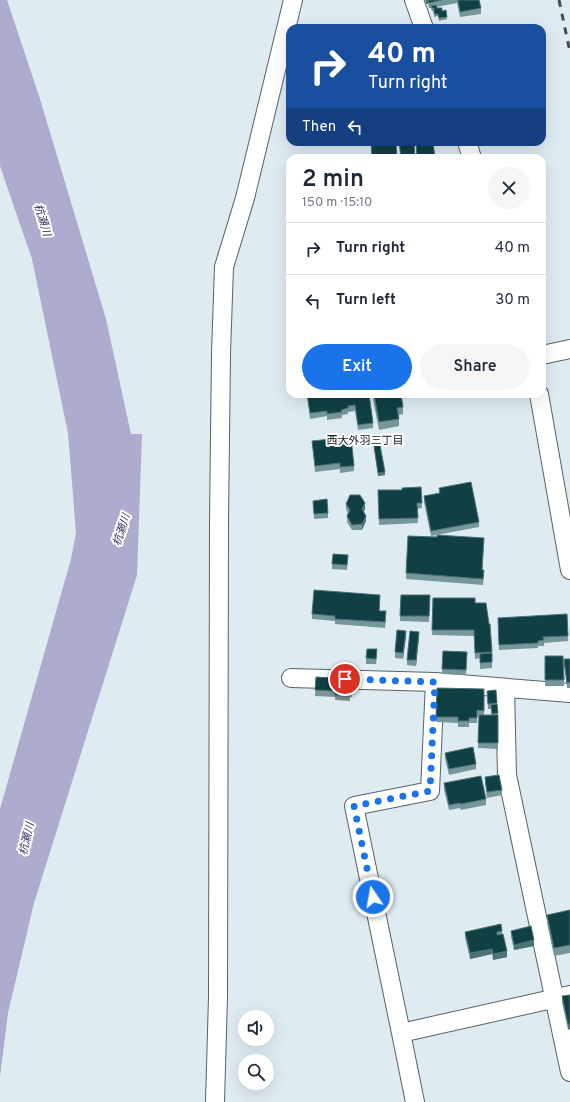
<!DOCTYPE html>
<html lang="en">
<head>
<meta charset="utf-8">
<style>
  :root { --surface:#fff; --page:#f6f6f7; --text:#1f2937; --muted:#747a83; --line:#e0e1e3; --accent:#1a73e8 }
  body { margin:0; font-family:Overpass,"Noto Sans JP",sans-serif; background:var(--page); color:var(--text); height:100vh; display:flex; flex-direction:column; font-size:15px; white-space:nowrap }
  * { box-sizing:border-box; margin:0 }
  p { font-size:13px; color:var(--muted) }
  .icon { flex:none; width:22px; height:22px; fill:none; stroke:currentColor; stroke-width:2; stroke-linecap:round; stroke-linejoin:round }
  .map { position:relative; flex:1; overflow:hidden }
  .drawer { position:absolute; left:286px; top:154px; width:260px; height:244px; display:flex; flex-direction:column; background:var(--surface); border-radius:12px; box-shadow:0 4px 16px #0002 }
  .drawer>* { flex:none }
  .hud { position:absolute; left:286px; top:24px; width:260px; height:122px; border-radius:12px; box-shadow:0 4px 16px #0002; background:#1a4fa0; color:#fff; overflow:hidden }
  .tools { position:absolute; left:238px; top:1010px; display:grid; gap:8px }
  .tools a { display:grid; place-items:center; width:36px; height:36px; border-radius:50%; background:var(--surface); box-shadow:0 4px 16px #0002; font-size:20px }
  .pin { position:absolute; display:grid; place-items:center; width:34px; height:34px; color:#fff; margin:-17px; border:2px solid #fff; border-radius:50%; box-shadow:0 1px 4px #0007 }
  .me { position:absolute; width:44px; margin:-22px; rotate:348deg; stroke-linejoin:round; filter:drop-shadow(0 0 3px #0008) }
  .turn { display:flex; align-items:center; gap:14px; height:84px; padding:0 16px; font-size:18px }
  .turn .icon { width:52px; height:52px; stroke-width:2.5 }
  .turn b { display:block; font-size:28px; line-height:34px }
  .then { display:flex; align-items:center; height:38px; padding:0 16px; background:#0003; gap:8px; font-size:15px }
  .round { display:grid; place-items:center; flex:none; width:42px; height:42px; border-radius:21px; background:var(--page) }
  .head { display:flex; align-items:center; justify-content:space-between; height:68px; padding:0 16px }
  h1 { font-size:24px; font-weight:600; line-height:30px }
  .primary-button { display:flex; gap:8px; margin-top:auto; padding:8px 16px }
  .primary-button a { flex:1; height:46px; border-radius:24px; background:var(--accent); color:#fff; font-size:16px; font-weight:600; line-height:46px; text-align:center }
  .primary-button a+a { background:var(--page); color:var(--text) }
  ul { padding:0; list-style:none }
  li { display:flex; align-items:center; gap:12px; height:52px; padding:0 16px; border-top:1px solid var(--line) }
  li div { flex:1 }
  li b { display:block; font-size:15px }
  li em { font-style:normal }
  .map>svg:first-child { display:block }
  .water { fill:#adabce }
  .lines { fill:none; stroke-linecap:round; stroke-linejoin:round }
  .minor-casing { stroke:#576267; stroke-width:20 }
  .minor { stroke:#fff; stroke-width:18 }
  .rail { stroke:#464d50; stroke-width:3; stroke-dasharray:7 7; stroke-linecap:butt }
  .wall { fill:#77969a }
  .shaded-wall { fill:#4e7377 }
  .building { fill:#104043; stroke:#4e7377 }
  .route { stroke:#1a73e8; stroke-width:7; stroke-dasharray:0 12.6 }
  .labels { text-anchor:middle; dominant-baseline:central; stroke-width:4; stroke-linejoin:round; paint-order:stroke }
  .water-label { font-size:11px; font-style:italic; fill:#3b3564; stroke:#fff }
  .neighbourhood-label { font-size:11px; fill:#15191c; stroke:#fff }
</style>
</head>
<body>
<div class="map">
<svg width="570" height="1102" viewBox="0 0 570 1102">
  <rect width="100%" height="100%" fill="#deebf1"/>
  <path class="water" d="M0 0H7L40 99 106 319 131 434H142L137 575 34 903 8 1013 0 1077V809L71 559 76 533 68 433 32 259 0 166Z"/>
  <g class="lines">
    <defs>
      <path id="minor" d="M414 0 424 28
        M467 142 472 158
        M542 355 570 349
        M539 394 570 570
        M291 678 435 682 570 693
        M435 682 430 791 354 806 401 1033 570 995
        M505 688 507 775 570 1072
        M401 1033 415 1102
        M215 1102 218 997 219 521 221 353 224 267 245 198 293 0"/>
    </defs>
    <use href="#minor" class="minor-casing"/>
    <use href="#minor" class="minor"/>
    <path class="rail" d="M559 0 570 52"/>
  </g>
  <path class="wall" d="M425 0H479L481 8V14L460 17 457 3 436 7 437 8 442 11 447 17V19L439 21 438 16 434 17V11H432L431 8H429L428 4H426Z
    M307 394H369L373 423V428L358 430 355 411 348 412V414L342 415V418L327 420V416L310 419Z
    M372 394H401L403 407V414L399 415V426L379 430Z
    M412 394H425L413 396Z
    M312 441 354 466V471L340 473V469L315 472Z
    M374 446 385 475 378 476Z
    M421 487 422 508 417 509 418 523 379 525 378 490H402Z
    M439 488 479 522V527L431 536 424 502V496L439 494Z
    M313 501 328 513V518L314 519Z
    M346 504 365 509 364 512 366 521 362 530H352L347 522V516L348 513 346 509Z
    M437 537 483 570 484 575 483 585 406 579V573Z
    M333 554 348 555 347 570 332 569Z
    M401 595H430L429 622 400 621Z
    M433 598 475 603 492 652V668L480 669V658L475 659 474 636 432 635Z
    M380 600V611L386 617 385 628 335 624V621L312 619V614Z
    M567 614 568 641 544 643V646H538V648L499 650 498 618Z
    M406 636 403 659 395 658V652Z
    M419 637 416 666 407 665V660Z
    M443 651 467 652 466 675 442 674Z
    M377 655 376 664H366V658Z
    M545 656 564 680V686H545Z
    M564 659H570V688H567L564 665Z
    M316 677 352 679V697H350V701L335 700V697L315 696Z
    M437 688 484 689V715H491V709H488L487 691 497 703 498 713V749L478 748 479 716H477V723H469V727H458V723L436 722Z
    M445 753 476 764V769L449 775 445 758Z
    M485 777 502 790V795L487 798 485 783Z
    M444 783 486 799V805L461 810 460 808 449 810 444 789Z
    M570 910V953L554 956 547 923V915Z
    M502 931V934L507 957 493 960 492 954 470 959 465 937V932Z
    M511 931 534 946 514 950 511 936Z
    M570 995 568 1030 562 1002V996Z"/>
  <path class="shaded-wall" d="M426 0H428V4H426Z
    M385 472V475L378 476V473Z
    M365 503V509L362 514V509Z
    M366 516V521L362 530V524Z
    M406 631V636L403 659V653Z
    M419 632V637L416 666V660Z
    M534 940V946L514 950V945Z
    M492 949V954L470 959V953Z
    M507 951V957L493 960V954Z
    M568 1024H570V1029L568 1030Z"/>
  <path class="building" d="M428 0H442L429 3Z
    M458 0H479L481 8 460 12Z
    M436 5 437 8H442V11L446 10 447 17 439 18 438 14H434V8H432L431 6Z
    M371 142H396L397 158H372Z
    M399 142H414L415 158H401Z
    M416 142H433L435 158H417Z
    M307 394H369L373 423 358 425 355 405 348 406V408L341 410 342 412 327 414V411L310 413Z
    M374 394H401L403 407 397 408 399 419 379 422Z
    M351 437 354 466 340 467V463L315 466 312 441Z
    M380 445 385 472 378 473 374 446Z
    M471 482 479 522 431 531 424 496 440 493 439 488Z
    M421 487 422 503H417L418 518 379 519 378 490H402V488Z
    M350 495H360L365 503 362 509 366 516 362 524 352 525 347 516 350 510 346 504Z
    M327 499 328 513 314 514 313 501Z
    M437 535 484 538 482 570H484L483 579 406 573 408 536 437 537Z
    M333 554 348 555 347 565 332 564Z
    M314 590 380 595 379 611H386L385 622 335 619V616L312 614Z
    M401 595H430L429 616H400Z
    M433 598H475V603H486L489 624H490L492 652 475 653 474 630H432Z
    M567 614 568 636 543 637 544 640 538 641V643L499 645 498 618Z
    M397 630 406 631 403 653 395 652Z
    M410 631 419 632 416 660H407Z
    M367 649H377L376 659 366 658Z
    M443 651 467 652 466 670 442 669Z
    M492 653V662L480 663V654Z
    M545 656H563L564 680H545Z
    M564 659H570V682L567 683Z
    M316 677 352 679V692H350V695H335V691L315 690Z
    M437 688 484 689V711L477 710V718H469V721H458V717H436Z
    M496 690 497 703 488 704 487 691Z
    M497 704 498 713 492 714 491 705Z
    M479 715H498V743H478Z
    M473 747 476 764 449 769 445 753Z
    M499 775 502 790 487 792 485 777Z
    M481 776 486 799 461 804 460 803 449 805 444 783Z
    M570 910V945L554 948 547 915Z
    M501 924 502 931 497 932V935L503 934 507 951 493 954 492 949 470 953 465 932Z
    M531 926 534 940 514 945 511 931Z
    M570 995V1024H568L562 996Z"/>
  <g class="lines">
    <path class="route" d="M345 679 435 682 430 791 354 806 373 897"/>
  </g>
  <g class="labels">
    <g class="water-label">
      <text transform="translate(42 220) rotate(73)">杭瀬川</text>
      <text transform="translate(122 530) rotate(-72)">杭瀬川</text>
      <text transform="translate(27 839) rotate(-77)">杭瀬川</text>
    </g>
    <g class="neighbourhood-label">
      <text x="365" y="441">西大外羽三丁目</text>
    </g>
  </g>
</svg>
<div class="tools">
<a><svg class="icon" aria-label="sound" viewBox="0 0 24 24"><path d="M4 9h4l5-4v14l-5-4H4zM17 9q2 3 0 6"/></svg></a>
<a><svg class="icon" aria-label="search" viewBox="0 0 24 24"><circle cx="10" cy="10" r="6"/><path d="M15 15l6 6"/></svg></a>
</div>
<div class="pin" style="left:345px;top:679px;background:#d93025"><svg class="icon" aria-label="arrive" viewBox="0 0 24 24"><path d="M6 21V4h12l-3 4 3 4H6"/></svg></div>
<svg class="me" style="left:373px;top:897px" viewBox="-20 -20 40 40"><circle r="17" fill="#1a73e8" stroke="#fff" stroke-width="3"/><path d="M0-11L8 9 0 5-8 9z" fill="#fff"/></svg>
<div class="hud">
<div class="turn"><svg class="icon" aria-label="right" viewBox="0 0 24 24"><path d="M7 20v-9h11M14 6l5 5-5 5"/></svg><div><b>40 m</b>Turn right</div></div>
<div class="then">Then<svg class="icon" aria-label="left" viewBox="0 0 24 24"><path d="M17 20v-9H6M10 6l-5 5 5 5"/></svg></div>
</div>
<section class="drawer">
<div class="head"><div><h1>2 min</h1><p>150 m · 15:10</p></div><a class="round"><svg class="icon" aria-label="close" viewBox="0 0 24 24"><path d="M6 6l12 12M18 6L6 18"/></svg></a></div>
<ul>
<li><svg class="icon" aria-label="right" viewBox="0 0 24 24"><path d="M7 20v-9h11M14 6l5 5-5 5"/></svg><div><b>Turn right</b></div><em>40 m</em></li>
<li><svg class="icon" aria-label="left" viewBox="0 0 24 24"><path d="M17 20v-9H6M10 6l-5 5 5 5"/></svg><div><b>Turn left</b></div><em>30 m</em></li>
</ul>
<div class="primary-button"><a>Exit</a><a>Share</a></div>
</section>
</div>
</body>
</html>
